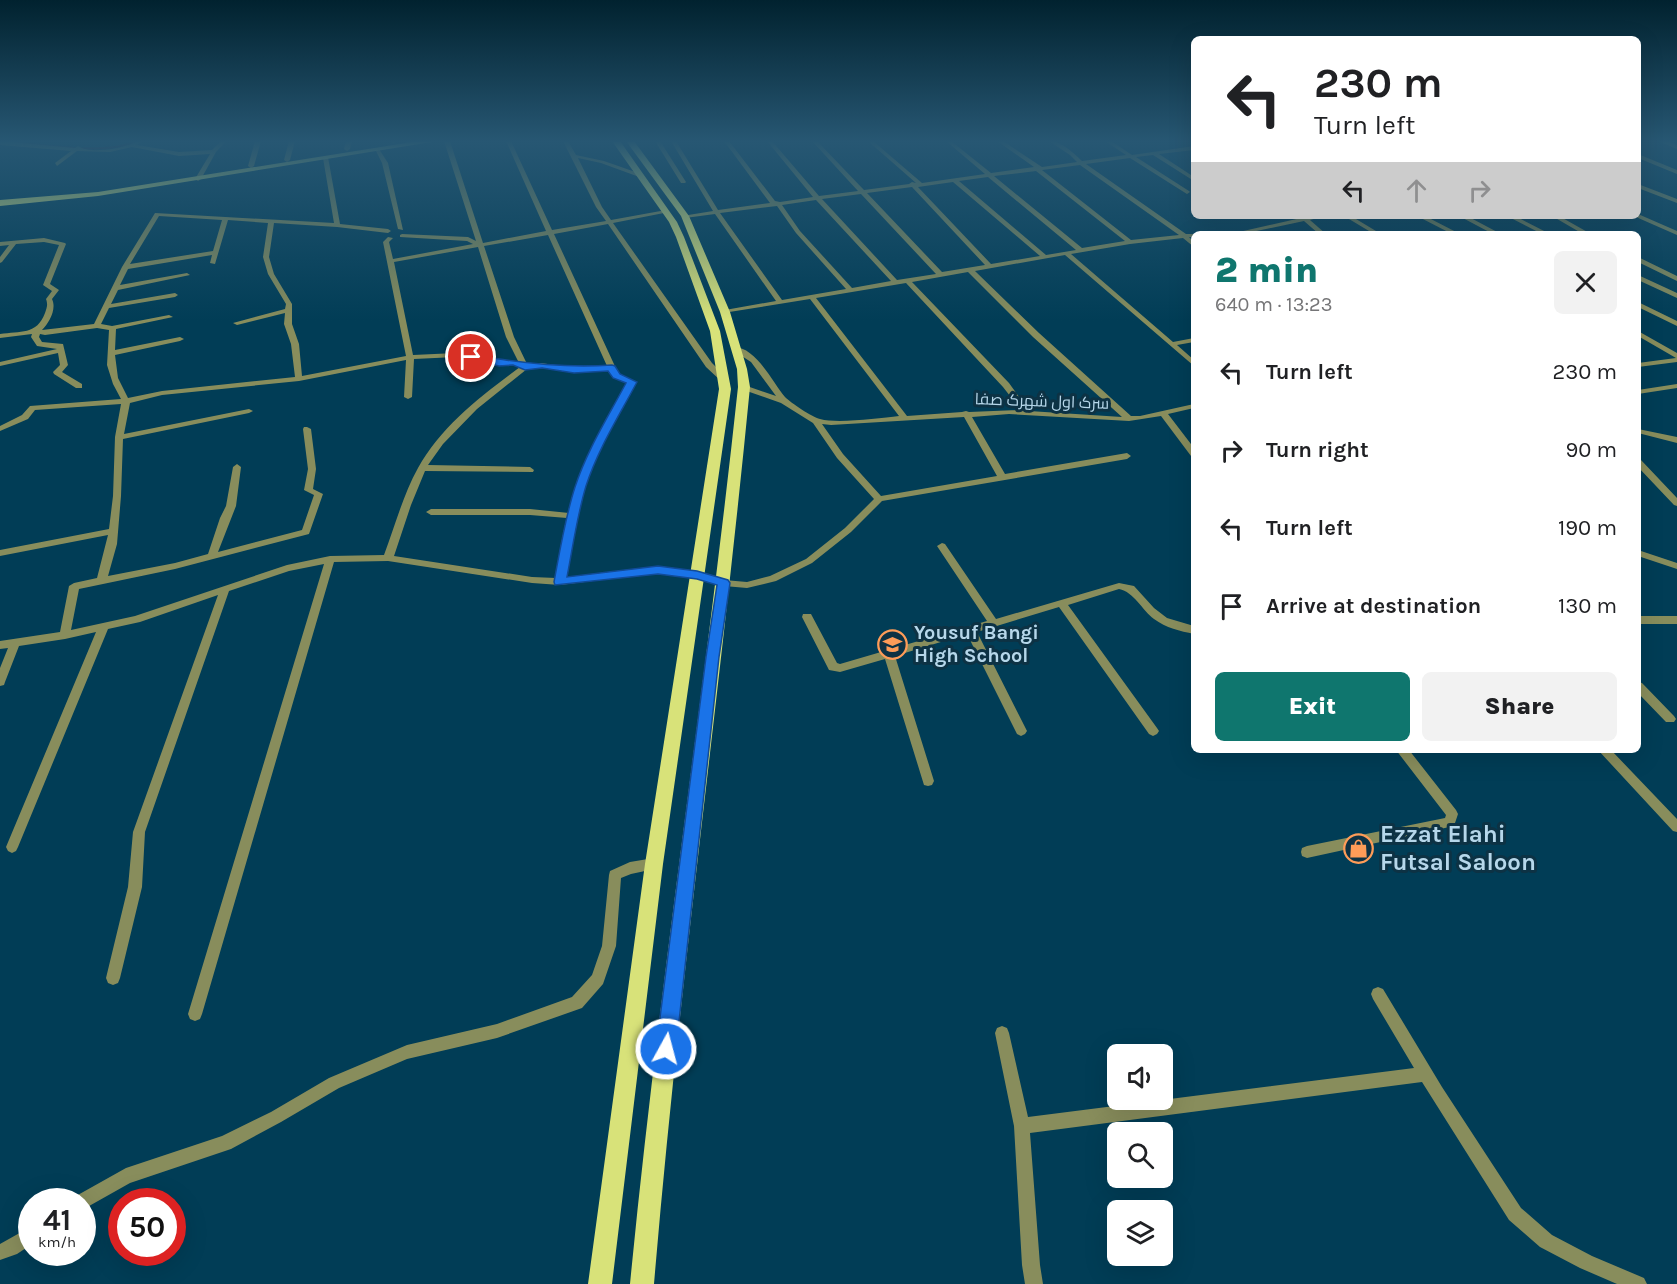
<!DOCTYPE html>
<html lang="en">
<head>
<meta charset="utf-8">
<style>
  :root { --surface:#fff; --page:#f2f2f2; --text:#202124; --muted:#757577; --accent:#0f766e }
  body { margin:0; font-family:Karla,Cairo,sans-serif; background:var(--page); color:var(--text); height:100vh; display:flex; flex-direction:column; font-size:22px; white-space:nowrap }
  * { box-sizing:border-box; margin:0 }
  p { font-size:20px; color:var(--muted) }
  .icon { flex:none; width:33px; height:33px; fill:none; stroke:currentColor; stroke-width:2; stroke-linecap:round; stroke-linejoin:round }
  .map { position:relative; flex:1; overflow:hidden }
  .side { position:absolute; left:1191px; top:231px; width:450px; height:522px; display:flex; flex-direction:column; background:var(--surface); border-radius:9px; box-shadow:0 6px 24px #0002 }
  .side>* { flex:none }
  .hud { position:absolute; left:1191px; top:36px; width:450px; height:183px; border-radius:9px; box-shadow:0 6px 24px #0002; background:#fff; color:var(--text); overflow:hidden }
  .tools { position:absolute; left:1107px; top:1044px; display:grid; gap:12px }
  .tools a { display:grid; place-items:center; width:66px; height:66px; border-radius:9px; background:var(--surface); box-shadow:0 6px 24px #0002; font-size:30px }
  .speed { position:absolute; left:18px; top:1188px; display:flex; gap:12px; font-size:30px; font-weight:700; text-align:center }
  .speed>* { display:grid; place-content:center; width:78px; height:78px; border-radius:50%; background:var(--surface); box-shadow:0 6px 24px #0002; line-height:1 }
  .speed small { font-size:15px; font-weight:400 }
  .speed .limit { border:9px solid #d22; background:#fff; color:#111 }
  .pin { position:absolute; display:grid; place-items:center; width:51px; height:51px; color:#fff; margin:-26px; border:3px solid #fff; border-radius:50%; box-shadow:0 2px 6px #0007 }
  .me { position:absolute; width:66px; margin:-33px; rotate:7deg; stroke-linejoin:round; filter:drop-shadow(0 0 4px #0008) }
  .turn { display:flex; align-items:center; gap:21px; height:126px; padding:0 24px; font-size:27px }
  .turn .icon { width:78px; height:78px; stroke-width:2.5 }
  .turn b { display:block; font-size:42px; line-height:51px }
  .lanes { display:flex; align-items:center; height:57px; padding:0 24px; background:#0003; justify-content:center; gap:30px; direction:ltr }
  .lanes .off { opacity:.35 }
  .round { display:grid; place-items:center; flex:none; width:63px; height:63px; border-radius:9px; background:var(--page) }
  .summary { display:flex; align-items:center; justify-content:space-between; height:102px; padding:0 24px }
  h1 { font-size:36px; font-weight:800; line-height:45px; color:var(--accent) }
  .button { display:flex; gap:12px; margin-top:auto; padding:12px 24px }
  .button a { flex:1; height:69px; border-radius:9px; background:var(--accent); color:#fff; font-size:24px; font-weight:800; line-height:69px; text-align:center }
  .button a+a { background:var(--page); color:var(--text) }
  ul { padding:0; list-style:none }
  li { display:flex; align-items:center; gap:18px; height:78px; padding:0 24px }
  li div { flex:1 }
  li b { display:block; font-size:22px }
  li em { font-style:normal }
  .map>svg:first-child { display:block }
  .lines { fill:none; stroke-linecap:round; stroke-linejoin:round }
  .stream { stroke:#460c2a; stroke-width:2 }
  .minor { fill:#888d5c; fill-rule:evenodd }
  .major { fill:#d8e279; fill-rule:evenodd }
  .route { fill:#1a73e8; stroke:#114b97; stroke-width:1.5 }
  .labels { text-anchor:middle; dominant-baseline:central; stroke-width:6; stroke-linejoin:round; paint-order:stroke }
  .far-street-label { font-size:16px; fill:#b6d7ea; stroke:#0d3244 }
  .poi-label { font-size:20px; font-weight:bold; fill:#b6d7ea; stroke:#0d3244; text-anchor:start }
  .near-poi-label { font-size:24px; font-weight:bold; fill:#b6d7ea; stroke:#0d3244; text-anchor:start }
</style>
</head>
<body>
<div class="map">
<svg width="1677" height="1284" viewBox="0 0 1677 1284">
  <rect width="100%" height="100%" fill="#013d56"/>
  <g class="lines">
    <path class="stream" d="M0 142C46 143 95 157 139 141"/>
    <path class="minor" d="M0 141 75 148 78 146C88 153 113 150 125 146 132 144 136 141 143 141L137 145 179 152 212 150 221 141H226L216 152 201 179 198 181 195 179 210 154 179 156 132 147 110 152 77 151 57 166 55 163 71 151 0 145Z
      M255 141H261L254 166 251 168 248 166Z
      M289 141H295L290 160 287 162 284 160Z
      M346 141H352L350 149 347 151 344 149Z
      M391 141H396L393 144Z
      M444 141H450L483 243 546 231 506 141H511L552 230 606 221 596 207 563 141H568L576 155 604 161 644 175V177L642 178 601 163 578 158 602 207 611 220 666 210 669 212 613 223 712 363 728 379 727 381H721L706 367 608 224 554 234 619 375 636 382C619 412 602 441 590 474 577 507 572 543 566 578L658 567 697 572 724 580 747 582 770 576 806 559 845 528 874 499 837 458 813 423 781 403 741 389 740 387 744 385 776 396 751 362 734 351V347C756 347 773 383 785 397 791 403 812 417 820 419 838 424 879 418 899 416L810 299 723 313 722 312 725 310 776 301 715 214 685 218 682 216 713 211 671 141H676L718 210 770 203 724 141H729L775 201 780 202 813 197 767 141H772L819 196 858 191 812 141H817L864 190 909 184 912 182 916 183 868 141H873L922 183 985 174 946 141H951L991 173 1034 167 997 141H1003L1042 167 1077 162 1070 155 1049 141C1061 141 1074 153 1082 161L1126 155 1105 141H1111L1132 155 1194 146V150L1159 154 1194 177V181L1153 155 1136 157 1189 191 1190 192 1187 194 1130 158 1086 164 1186 234H1196H1194V237H1189L1194 242V247L1183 238 1130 244 1071 254 1173 342 1194 338V342L1177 345 1194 360V366L1065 255 975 271 1039 333 1131 416H1140L1194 404V408L1168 414 1194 448V457L1191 456 1161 416 1129 421 1009 414 972 417 1005 474 1127 453 1131 456 1127 459 882 501 851 532 812 563 776 581 747 588 724 586 697 578 658 573 560 585 532 583 388 561 334 562 202 1014 200 1019 195 1021 190 1019 188 1014 324 564 289 571 229 591 145 832 142 887 120 978 118 983 113 985 108 983 106 978 128 887 133 832 218 595 140 622 108 629 18 847 16 851 12 853 8 851 6 847 96 632 65 639 19 646 5 682 4 685 0 686V668L8 648 0 649V641L60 632 69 586 74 583 97 578 108 535 0 556V550L109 529 113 496 115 437 121 404 35 410 28 419 0 431V426L22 415 30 406 121 399 113 384 107 365 109 330 97 328 45 335 40 334 39 337 42 342 63 344 68 365 62 372 82 384V388H76L54 374 53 372 60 365 58 353 0 366V362L57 349 37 346 31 337 32 334 0 338V334C20 331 37 335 45 313 47 307 48 305 46 299L52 291 43 285 59 245 44 242 16 244 2 262 0 263V257L9 245 0 246V242L44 238 65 243 66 244 50 284 59 290 52 299C57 309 49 323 42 330L94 324 122 267 155 213 334 223 323 158 328 157 340 224 388 229 391 231 388 233 337 227 274 223 269 257 274 274 292 304V324L299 344 302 376 406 356 383 242 388 237 393 238 389 242 393 259 473 244 467 241 400 237V235L402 234 468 237 476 241ZM1080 165 1179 235 1131 240 1042 170ZM1036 171 1125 241 1082 248 994 176ZM988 177 1076 250 1046 255 959 181ZM953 182 1040 256 991 264 918 187ZM912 187 985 265 942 272 867 193ZM861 194 936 274 897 280 822 199ZM816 200 891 281 852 288 800 231 782 205ZM777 206 796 233 846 289 782 300 720 213ZM159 216 222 220 213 251 130 264ZM228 220 268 223 263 257 268 274 286 304 285 309 233 323 237 325 285 313 284 324 291 344 295 377 162 391 128 398 118 378 115 355 180 341 184 339 180 337 115 350 116 329 173 317 169 315 112 326 101 324 109 308 175 297 178 295 175 293 111 304 118 290 190 275 187 273 120 285 128 269 212 255 210 263 215 264ZM548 235 607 366 574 368 541 363 527 364 514 337 484 246ZM478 247 506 337 518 361H499L456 353 413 355 394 262ZM968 272 1033 337 1122 417 1029 411 1009 383 912 282ZM906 283 1003 387 1021 410 969 412 966 411 962 412 907 416 816 298ZM456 357 499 365 514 364 520 367C482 395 441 426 418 468 403 495 395 526 384 555L330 556 287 565 135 616 71 630 79 589 175 569 309 534 323 494 313 489 316 469 311 429 307 427H304L303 429 308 469 304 490 314 495 302 530 218 552 236 506 241 467 237 464 233 467 226 506 220 518 208 554 175 563 108 576 117 544 121 496 123 439 249 413 253 411 249 409 124 434 130 403 162 395 299 381 406 360 404 397 408 399 412 397 414 359ZM541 367 574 372 609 370 613 378 628 383 587 459 569 513 530 509H431L426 512 431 515H530L567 518 556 578 532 577 394 556 411 505 425 471 533 472 534 470 530 467 428 465 443 444 477 409 527 369ZM964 417 997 476 881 496 843 454 822 424 831 425Z
      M655 141H660L686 182 685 183H681Z
      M1658 141H1666L1677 145V149Z
      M375 149H379L388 163 403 230 398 229 382 163Z
      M1638 154 1677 170V174L1638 158Z
      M1638 184 1677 199V203L1638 188Z
      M1638 214 1677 231V235L1636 217 1635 216H1638Z
      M1301 216H1325L1310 220 1326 234H1319L1304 221 1242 234H1230L1301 218Z
      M1344 216H1351L1381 234H1374Z
      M1417 216H1425L1460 234H1452Z
      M1459 216H1467L1501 234H1493Z
      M1507 216H1515L1550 234H1542Z
      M1552 216H1559L1591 234H1583Z
      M1638 257 1677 276V281L1638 262Z
      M1638 275 1677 293V298L1638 280Z
      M1638 302 1677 321V326L1638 307Z
      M1638 331 1677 353V362L1638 367V363L1676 358 1638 336Z
      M1677 384V388L1638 394V390Z
      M1638 429 1677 437V443L1638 433Z
      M1638 459 1641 460 1677 498V506L1674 505 1638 467Z
      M942 543 945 544 996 619 1119 583 1134 586 1154 608 1167 618 1194 626V634C1180 631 1166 628 1154 619 1142 610 1134 592 1119 589L1068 605 1157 728 1159 731 1157 734 1153 736 1149 734 1059 607 977 632 1027 731 1025 734 1021 736 1017 734 967 634 895 656 934 781 932 785 928 786 924 785 885 659 840 672 829 670 802 617 803 614H811L837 663 840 664 987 621 937 546Z
      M1638 550 1677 563V569L1638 556Z
      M1638 616H1677V624H1638Z
      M1638 682 1642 683 1674 716 1676 719 1674 722H1666L1638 693Z
      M1396 750H1409L1456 810 1458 814 1454 826 1307 858 1302 856 1301 852 1302 848 1307 846 1445 818 1446 815Z
      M1598 750H1611L1677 819V832L1673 831Z
      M654 858 659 860 660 864 659 868 631 874 621 878 616 946 603 984 582 1008 497 1038 407 1059 339 1088 281 1122 231 1149 130 1183 82 1210V1202H74L76 1196 126 1168 222 1136 271 1112 329 1078 407 1045 497 1024 572 997 592 975 602 946 609 875 610 871 630 862Z
      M1378 987 1383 989 1442 1087 1521 1208 1552 1235 1592 1256 1644 1278 1647 1284H1617L1580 1268 1540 1247 1509 1220 1422 1082 1030 1133 1040 1265 1043 1284H1025L1022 1265 1014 1126 995 1033 997 1028 1002 1026 1007 1028 1009 1033 1028 1117 1414 1068 1373 999 1371 994 1373 989Z
      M32 1226V1244L17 1254 0 1260V1244Z"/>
    <path class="major" d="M418 141H438L98 196 0 206V200L98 192Z
      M612 141H620L677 222 684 237 720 331 731 389 663 864 612 1284H588L645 864 719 389 710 331 676 237 669 222Z
      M626 141H634L689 216 730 312 747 369 750 387C721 686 679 984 654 1284H630C659 984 706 686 738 387L737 369 720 312 681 216Z"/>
  </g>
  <linearGradient id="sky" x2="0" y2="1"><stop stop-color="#01222f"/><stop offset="0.44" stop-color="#275773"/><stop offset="1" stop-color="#275773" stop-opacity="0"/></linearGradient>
  <rect width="1677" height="321" fill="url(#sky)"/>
  <path class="route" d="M471 354C516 363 565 368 612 365L615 366 620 374 637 382C619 416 598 449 586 486 577 516 573 546 567 577L658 566 697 571 728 580 730 583 719 657 676 1049 673 1056 666 1059 659 1056 656 1049 706 657 717 585 697 579 658 574 555 585 554 582C560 550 565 518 575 487 587 450 608 417 626 383L613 378 608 371 574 373 542 368 525 370 513 365 499 366 467 359 466 357Z"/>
  <defs>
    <symbol id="school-ring" viewBox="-11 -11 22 22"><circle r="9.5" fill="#0d3244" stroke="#fe9c58" stroke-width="1.5"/><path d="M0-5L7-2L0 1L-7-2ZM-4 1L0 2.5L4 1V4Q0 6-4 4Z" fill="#fe9c58"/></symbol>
    <symbol id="shop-ring" viewBox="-11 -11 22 22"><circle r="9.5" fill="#0d3244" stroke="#fe9c58" stroke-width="1.5"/><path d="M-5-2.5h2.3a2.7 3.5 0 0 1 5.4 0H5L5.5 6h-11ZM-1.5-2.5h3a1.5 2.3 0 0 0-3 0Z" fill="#fe9c58"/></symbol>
  </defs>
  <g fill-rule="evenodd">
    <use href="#school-ring" x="876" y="628" width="33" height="33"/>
    <use href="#shop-ring" x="1342" y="832" width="33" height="33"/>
  </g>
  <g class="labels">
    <g class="far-street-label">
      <text transform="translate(1042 401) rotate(2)">سرک اول شهرک صفا</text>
    </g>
    <g class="poi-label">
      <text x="914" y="632">Yousuf Bangi<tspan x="914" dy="23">High School</tspan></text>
    </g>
    <g class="near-poi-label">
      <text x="1380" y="834">Ezzat Elahi<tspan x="1380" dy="28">Futsal Saloon</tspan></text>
    </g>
  </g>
</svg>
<div class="tools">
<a><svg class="icon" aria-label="sound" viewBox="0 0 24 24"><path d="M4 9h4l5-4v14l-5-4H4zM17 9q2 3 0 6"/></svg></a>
<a><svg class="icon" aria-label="search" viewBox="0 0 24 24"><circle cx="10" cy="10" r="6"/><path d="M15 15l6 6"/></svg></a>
<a><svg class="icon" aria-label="layers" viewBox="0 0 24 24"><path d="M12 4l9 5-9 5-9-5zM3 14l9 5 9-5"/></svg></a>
</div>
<div class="speed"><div>41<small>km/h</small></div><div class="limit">50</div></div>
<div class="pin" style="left:471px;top:357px;background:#d93025"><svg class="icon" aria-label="arrive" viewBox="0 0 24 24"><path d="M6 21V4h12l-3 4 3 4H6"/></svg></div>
<svg class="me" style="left:666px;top:1049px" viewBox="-20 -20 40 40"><circle r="17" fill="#1a73e8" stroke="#fff" stroke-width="3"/><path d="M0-11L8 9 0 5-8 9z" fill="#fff"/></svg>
<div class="hud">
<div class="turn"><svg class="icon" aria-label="left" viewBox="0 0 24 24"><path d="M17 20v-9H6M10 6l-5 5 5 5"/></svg><div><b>230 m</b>Turn left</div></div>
<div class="lanes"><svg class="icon" aria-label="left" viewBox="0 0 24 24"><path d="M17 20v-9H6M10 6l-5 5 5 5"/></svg><svg class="icon off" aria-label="ahead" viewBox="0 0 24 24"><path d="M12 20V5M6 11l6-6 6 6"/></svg><svg class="icon off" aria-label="right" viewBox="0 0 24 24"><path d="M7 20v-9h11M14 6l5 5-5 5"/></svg></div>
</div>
<section class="side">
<div class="summary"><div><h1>2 min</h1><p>640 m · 13:23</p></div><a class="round"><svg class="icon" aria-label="close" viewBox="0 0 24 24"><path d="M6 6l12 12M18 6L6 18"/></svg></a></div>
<ul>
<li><svg class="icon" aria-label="left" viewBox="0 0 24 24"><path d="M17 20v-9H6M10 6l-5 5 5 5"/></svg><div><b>Turn left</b></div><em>230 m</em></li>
<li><svg class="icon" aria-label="right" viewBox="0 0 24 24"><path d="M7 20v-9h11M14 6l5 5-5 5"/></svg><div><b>Turn right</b></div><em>90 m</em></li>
<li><svg class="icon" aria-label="left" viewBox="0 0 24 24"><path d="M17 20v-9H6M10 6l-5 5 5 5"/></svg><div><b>Turn left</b></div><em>190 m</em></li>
<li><svg class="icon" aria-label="arrive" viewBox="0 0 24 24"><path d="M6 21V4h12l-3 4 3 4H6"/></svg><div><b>Arrive at destination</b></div><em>130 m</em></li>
</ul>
<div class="button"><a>Exit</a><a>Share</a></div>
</section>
</div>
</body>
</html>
